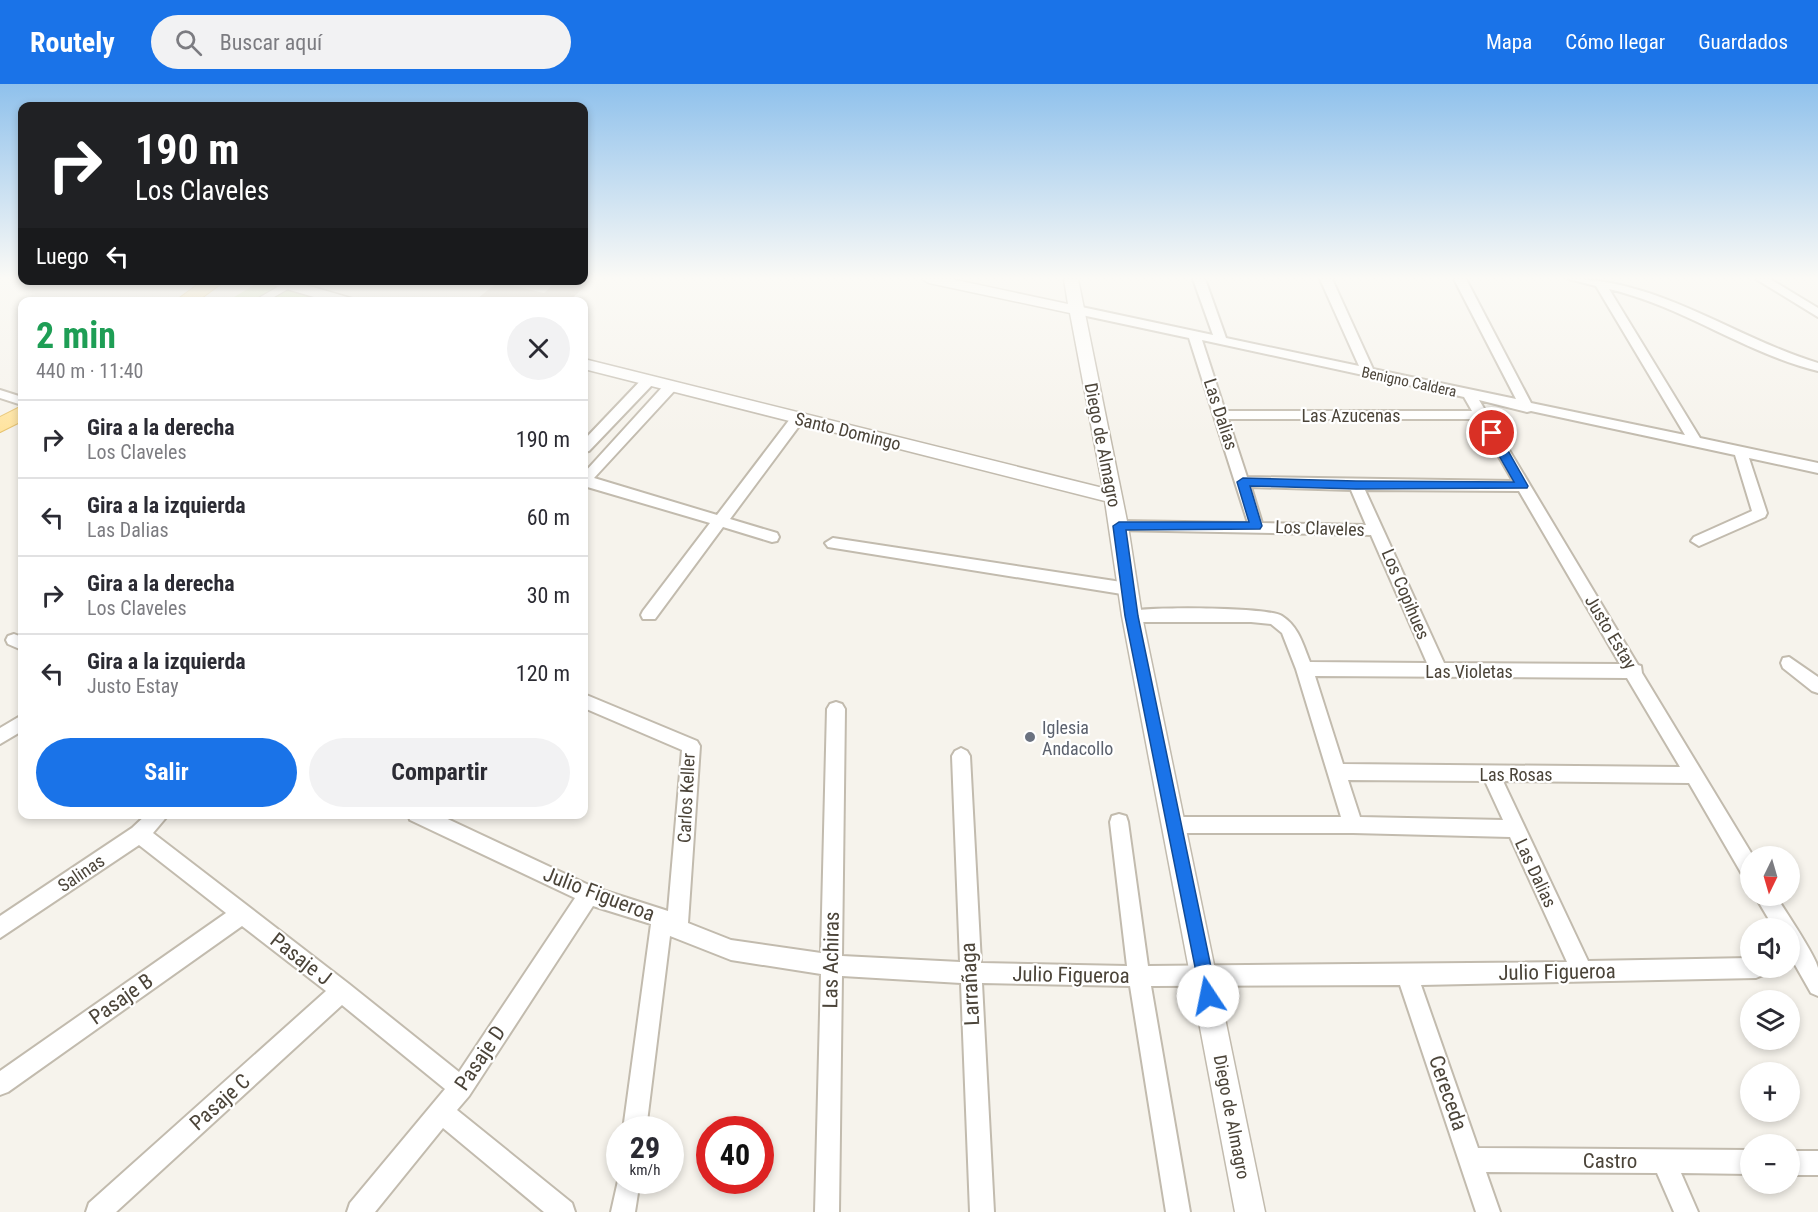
<!DOCTYPE html>
<html lang="es">
<head>
<meta charset="utf-8">
<style>
  :root { --surface:#fff; --page:#f2f2f3; --text:#2b2b33; --muted:#7c7c81; --line:#e1e1e2; --accent:#1a73e8 }
  body { margin:0; font-family:"Roboto Condensed",sans-serif; background:var(--page); color:var(--text); height:100vh; display:flex; flex-direction:column; font-size:22px; white-space:nowrap }
  * { box-sizing:border-box; margin:0 }
  p { font-size:20px; color:var(--muted) }
  .icon { flex:none; width:33px; height:33px; fill:none; stroke:currentColor; stroke-width:2; stroke-linecap:round; stroke-linejoin:round }
  .map { position:relative; flex:1; overflow:hidden }
  .panel { position:absolute; left:18px; top:213px; width:570px; height:522px; display:flex; flex-direction:column; background:var(--surface); border-radius:12px; box-shadow:0 3px 9px #0003 }
  .panel>* { flex:none }
  .hud { position:absolute; left:18px; top:18px; width:570px; height:183px; border-radius:12px; box-shadow:0 3px 9px #0003; background:#202124; color:#fff; overflow:hidden }
  .needle { width:39px; rotate:185deg }
  .fabs { position:absolute; left:1740px; top:762px; display:grid; gap:12px }
  .fabs a { display:grid; place-items:center; width:60px; height:60px; border-radius:50%; background:var(--surface); box-shadow:0 3px 9px #0003; font-size:30px }
  .speed { position:absolute; left:606px; top:1032px; display:flex; gap:12px; font-size:30px; font-weight:700; text-align:center }
  .speed>* { display:grid; place-content:center; width:78px; height:78px; border-radius:50%; background:var(--surface); box-shadow:0 3px 9px #0003; line-height:1 }
  .speed small { font-size:15px; font-weight:400 }
  .speed .limit { border:9px solid #d22; background:#fff; color:#111 }
  .pin { position:absolute; display:grid; place-items:center; width:51px; height:51px; color:#fff; margin:-26px; border:3px solid #fff; border-radius:50%; box-shadow:0 2px 6px #0007 }
  .me { position:absolute; width:66px; margin:-33px; rotate:349deg; stroke-linejoin:round; filter:drop-shadow(0 0 4px #0008) }
  .turn { display:flex; align-items:center; gap:21px; height:126px; padding:0 18px; font-size:27px }
  .turn .icon { width:78px; height:78px; stroke-width:2.5 }
  .turn b { display:block; font-size:42px; line-height:51px }
  .then { display:flex; align-items:center; height:57px; padding:0 18px; background:#0003; gap:12px; font-size:22px }
  .round { display:grid; place-items:center; flex:none; width:63px; height:63px; border-radius:32px; background:var(--page) }
  .headline { display:flex; align-items:center; justify-content:space-between; height:102px; padding:0 18px }
  h1 { font-size:36px; font-weight:700; line-height:45px; color:#1e9e55 }
  .button { display:flex; gap:12px; margin-top:auto; padding:12px 18px }
  .button a { flex:1; height:69px; border-radius:36px; background:var(--accent); color:#fff; font-size:24px; font-weight:700; line-height:69px; text-align:center }
  .button a+a { background:var(--page); color:var(--text) }
  ul { padding:0; list-style:none }
  li { display:flex; align-items:center; gap:18px; height:78px; padding:0 18px; border-top:2px solid var(--line) }
  li div { flex:1 }
  li b { display:block; font-size:22px }
  li em { font-style:normal }
  header { display:flex; align-items:center; gap:36px; box-sizing:border-box; height:84px; padding:0 30px; background:var(--accent); color:#fff }
  header strong { font-size:28px }
  nav { display:flex; gap:33px; margin-inline-start:auto; font-size:21px }
  .search { width:420px; height:54px; background:var(--page); display:flex; align-items:center; gap:15px; box-sizing:border-box; padding:0 21px; border-radius:33px; color:var(--muted); font-size:22px }
  .map>svg:first-child { display:block }
  .green { fill:#d2eab5 }
  .building { fill:#d8cfc1 }
  .lines { fill:none; stroke-linecap:round; stroke-linejoin:round }
  .service-casing { stroke:#c2bbae; stroke-width:9 }
  .minor-casing { stroke:#c2bbae; stroke-width:4 }
  .tertiary-casing { stroke:#c2bbae; stroke-width:3 }
  .primary-casing { stroke:#e6c16a; stroke-width:2 }
  .service { stroke:#fff; stroke-width:7 }
  .minor { fill:#fff; fill-rule:evenodd }
  .tertiary { fill:#fff; fill-rule:evenodd }
  .primary { fill:#ffe39c; fill-rule:evenodd }
  .route { fill:#1a73e8; stroke:#114b97; stroke-width:1.5 }
  .worship-dot { fill:#6b7280; stroke:#fff; stroke-width:2 }
  .labels { text-anchor:middle; dominant-baseline:central; stroke-width:4.5; stroke-linejoin:round; paint-order:stroke }
  .far-street-label { font-size:15px; fill:#4b4439; stroke:#fff }
  .street-label { font-size:18px; fill:#4b4439; stroke:#fff }
  .worship-label { font-size:18px; fill:#5b616d; stroke:#fff; text-anchor:start }
  .near-street-label { font-size:21px; fill:#4b4439; stroke:#fff }
</style>
</head>
<body>
<header>
<strong>Routely</strong>
<div class="search"><svg class="icon" aria-label="search" viewBox="0 0 24 24"><circle cx="10" cy="10" r="6"/><path d="M15 15l6 6"/></svg>Buscar aquí</div>
<nav><a>Mapa</a><a>Cómo llegar</a><a>Guardados</a></nav>
</header>
<div class="map">
<svg width="1818" height="1128" viewBox="0 0 1818 1128">
  <rect width="100%" height="100%" fill="#f6f3ec"/>
  <path class="green" d="M259 198 333 217 226 218Z"/>
  <path class="building" d="M558 196H592L568 218H473L498 198 544 209Z"/>
  <g class="lines">
    <defs>
      <path id="service" d="M262 216 288 201"/>
      <path id="minor" d="M1193 195H1205L1226 254 1359 282 1320 195H1332L1373 285 1516 315 1454 195H1466L1531 319 1685 351 1596 202 1569 195C1659 195 1735 254 1818 279V287C1745 269 1682 222 1609 205L1700 354 1818 379V389L1749 374 1767 429 1765 433 1699 462 1691 457 1694 453 1752 427 1735 371 1531 327 1527 328 1479 316 1638 581 1641 582 1642 589 1753 772H1750V795L1743 792 1689 699 1503 697 1588 877 1750 874V884H1766L1763 891 1756 894 1421 901 1478 1064 1750 1066V1090L1681 1089 1698 1128H1674L1657 1089 1486 1088 1500 1128H1476L1400 901 1151 902 1190 1128H1166L1130 902 982 899 994 1128H970L961 899 842 892 839 1128H815L821 890 731 876 670 852 646 1046H623L651 840 593 822 469 1012 457 1026 572 1119 575 1128H544L443 1044 375 1128H347L350 1119 445 1005 342 921 116 1128H86L89 1119 326 907 242 842 8 1008 0 1011V987L226 829 139 761 0 854V832L132 744 147 730H169L153 749 349 900 459 988 575 814 410 736 408 730H437L593 803 668 827 682 666 584 624V610L697 657 700 662 688 839 731 856 821 869 827 625 830 620 836 618 842 620 845 625 842 872 960 878 952 672 955 667 961 664 967 667 970 672 981 879 1127 882 1110 738 1112 732 1119 730 1126 732 1128 738 1148 882 1567 878 1510 753 1353 749H1175L1168 747 1166 741 1168 735 1175 733H1341L1296 585 1282 549 1271 540 1251 538H1132L1126 536 1124 532 1126 528C1144 522 1269 523 1282 532 1299 543 1303 561 1310 578L1427 579 1371 451 1114 446 1112 442 1114 438 1119 437 1248 439 1189 254 1077 230 1071 226 1077 222 1213 251ZM1202 256 1464 313 1472 327H1225ZM1228 335H1477L1513 397 1247 393ZM1251 403 1351 406 1366 441 1262 439ZM1365 406 1519 407 1620 580 1444 579ZM1315 592 1627 594 1680 683 1343 680ZM1348 696 1485 697 1503 736 1360 733Z
        M1756 195H1770L1818 224V233Z
        M649 292 655 296 654 299 589 367 584 368V356L644 293Z
        M671 298 677 302 676 305 594 394 717 431 793 331 798 330 805 334 730 435 777 449 779 453 777 457 772 458 723 443 655 535H643L641 531 643 527 710 439 584 402V389L666 299Z
        M0 306 22 313V321L0 314Z
        M833 454 1128 499 1134 501 1136 505 1134 509 1128 511 828 463 825 459Z
        M14 550 22 553V566L8 560 6 556 8 552Z
        M1789 573 1818 593V609L1812 607 1783 584 1781 579 1783 574Z
        M22 631V647L0 660V644Z
        M1755 812H1776C1784 825 1816 872 1818 884 1818 893 1818 903 1818 912L1811 909 1790 872V844H1774Z
        M1790 1067H1818V1091H1790Z
        M620 1088V1096H640L635 1128H611Z"/>
      <path id="tertiary" d="M922 195H951L1068 220 1064 195H1078L1128 442 1142 532 1265 1128H1235L1122 532 1105 417 584 285V275L1103 404 1070 229 929 199Z
        M264 196H289L354 215 356 218H331L266 199Z"/>
      <path id="primary" d="M204 196H226L196 218H174Z
        M22 322V337L0 348V333Z"/>
    </defs>
    <use href="#service" class="service-casing"/>
    <use href="#minor" class="minor-casing"/>
    <use href="#tertiary" class="tertiary-casing"/>
    <use href="#primary" class="primary-casing"/>
    <use href="#service" class="service"/>
    <use href="#minor" class="minor"/>
    <use href="#tertiary" class="tertiary"/>
    <use href="#primary" class="primary"/>
  </g>
  <linearGradient id="sky" x2="0" y2="1"><stop stop-color="#8fc1ec"/><stop offset="0.55" stop-color="#fbfaf6"/><stop offset="1" stop-color="#fbfaf6" stop-opacity="0"/></linearGradient>
  <rect width="1818" height="353" fill="url(#sky)"/>
  <path class="route" d="M1492 345 1498 349 1528 402 1527 404 1356 405 1250 402 1262 442 1260 445 1126 446 1138 532 1217 912 1215 918 1208 921 1202 918 1125 532 1113 442 1119 438H1249L1237 398 1243 394 1356 397 1514 398 1486 349Z"/>
  <circle class="worship-dot" cx="1030" cy="653" r="6"/>
  <g class="labels">
    <g class="far-street-label">
      <text transform="translate(1409 298) rotate(12)">Benigno Caldera</text>
    </g>
    <g class="street-label">
      <text transform="translate(1221 330) rotate(72)">Las Dalias</text>
      <text x="1351" y="331">Las Azucenas</text>
      <text transform="translate(848 347) rotate(14)">Santo Domingo</text>
      <text transform="translate(1103 361) rotate(79)">Diego de Almagro</text>
      <text transform="translate(1320 444) rotate(2)">Los Claveles</text>
      <text transform="translate(1406 510) rotate(67)">Los Copihues</text>
      <text transform="translate(1611 548) rotate(59)">Justo Estay</text>
      <text x="1469" y="587">Las Violetas</text>
      <text x="1516" y="690">Las Rosas</text>
      <text transform="translate(686 714) rotate(-87)">Carlos Keller</text>
      <text transform="translate(81 789) rotate(-34)">Salinas</text>
      <text transform="translate(1536 789) rotate(65)">Las Dalias</text>
      <text transform="translate(1232 1033) rotate(79)">Diego de Almagro</text>
    </g>
    <g class="worship-label">
      <text x="1042" y="643">Iglesia<tspan x="1042" dy="21">Andacollo</tspan></text>
    </g>
    <g class="near-street-label">
      <text transform="translate(599 810) rotate(21)">Julio Figueroa</text>
      <text transform="translate(301 875) rotate(38)">Pasaje J</text>
      <text transform="translate(831 876) rotate(-89)">Las Achiras</text>
      <text transform="translate(1557 888) rotate(-1)">Julio Figueroa</text>
      <text transform="translate(1071 891) rotate(1)">Julio Figueroa</text>
      <text transform="translate(970 900) rotate(-93)">Larrañaga</text>
      <text transform="translate(121 915) rotate(-35)">Pasaje B</text>
      <text transform="translate(480 974) rotate(-56)">Pasaje D</text>
      <text transform="translate(1448 1009) rotate(71)">Cereceda</text>
      <text transform="translate(220 1018) rotate(-42)">Pasaje C</text>
      <text x="1610" y="1077">Castro</text>
    </g>
  </g>
</svg>
<div class="fabs">
<a><svg class="needle" viewBox="-14 -14 28 28"><path d="M0-13l5 13h-10z" fill="#e53935"/><path d="M0 13l5-13h-10z" fill="#7c7c81"/></svg></a>
<a><svg class="icon" aria-label="sound" viewBox="0 0 24 24"><path d="M4 9h4l5-4v14l-5-4H4zM17 9q2 3 0 6"/></svg></a>
<a><svg class="icon" aria-label="layers" viewBox="0 0 24 24"><path d="M12 4l9 5-9 5-9-5zM3 14l9 5 9-5"/></svg></a>
<a>+</a>
<a>−</a>
</div>
<div class="speed"><div>29<small>km/h</small></div><div class="limit">40</div></div>
<div class="pin" style="left:1492px;top:349px;background:#d93025"><svg class="icon" aria-label="arrive" viewBox="0 0 24 24"><path d="M6 21V4h12l-3 4 3 4H6"/></svg></div>
<svg class="me" style="left:1208px;top:912px" viewBox="-20 -20 40 40"><circle r="19" fill="#fff"/><path d="M0-13L10 11 0 6-10 11z" fill="#1a73e8"/></svg>
<div class="hud">
<div class="turn"><svg class="icon" aria-label="right" viewBox="0 0 24 24"><path d="M7 20v-9h11M14 6l5 5-5 5"/></svg><div><b>190 m</b>Los Claveles</div></div>
<div class="then">Luego<svg class="icon" aria-label="left" viewBox="0 0 24 24"><path d="M17 20v-9H6M10 6l-5 5 5 5"/></svg></div>
</div>
<section class="panel">
<div class="headline"><div><h1>2 min</h1><p>440 m · 11:40</p></div><a class="round"><svg class="icon" aria-label="close" viewBox="0 0 24 24"><path d="M6 6l12 12M18 6L6 18"/></svg></a></div>
<ul>
<li><svg class="icon" aria-label="right" viewBox="0 0 24 24"><path d="M7 20v-9h11M14 6l5 5-5 5"/></svg><div><b>Gira a la derecha</b><p>Los Claveles</p></div><em>190 m</em></li>
<li><svg class="icon" aria-label="left" viewBox="0 0 24 24"><path d="M17 20v-9H6M10 6l-5 5 5 5"/></svg><div><b>Gira a la izquierda</b><p>Las Dalias</p></div><em>60 m</em></li>
<li><svg class="icon" aria-label="right" viewBox="0 0 24 24"><path d="M7 20v-9h11M14 6l5 5-5 5"/></svg><div><b>Gira a la derecha</b><p>Los Claveles</p></div><em>30 m</em></li>
<li><svg class="icon" aria-label="left" viewBox="0 0 24 24"><path d="M17 20v-9H6M10 6l-5 5 5 5"/></svg><div><b>Gira a la izquierda</b><p>Justo Estay</p></div><em>120 m</em></li>
</ul>
<div class="button"><a>Salir</a><a>Compartir</a></div>
</section>
</div>
</body>
</html>
